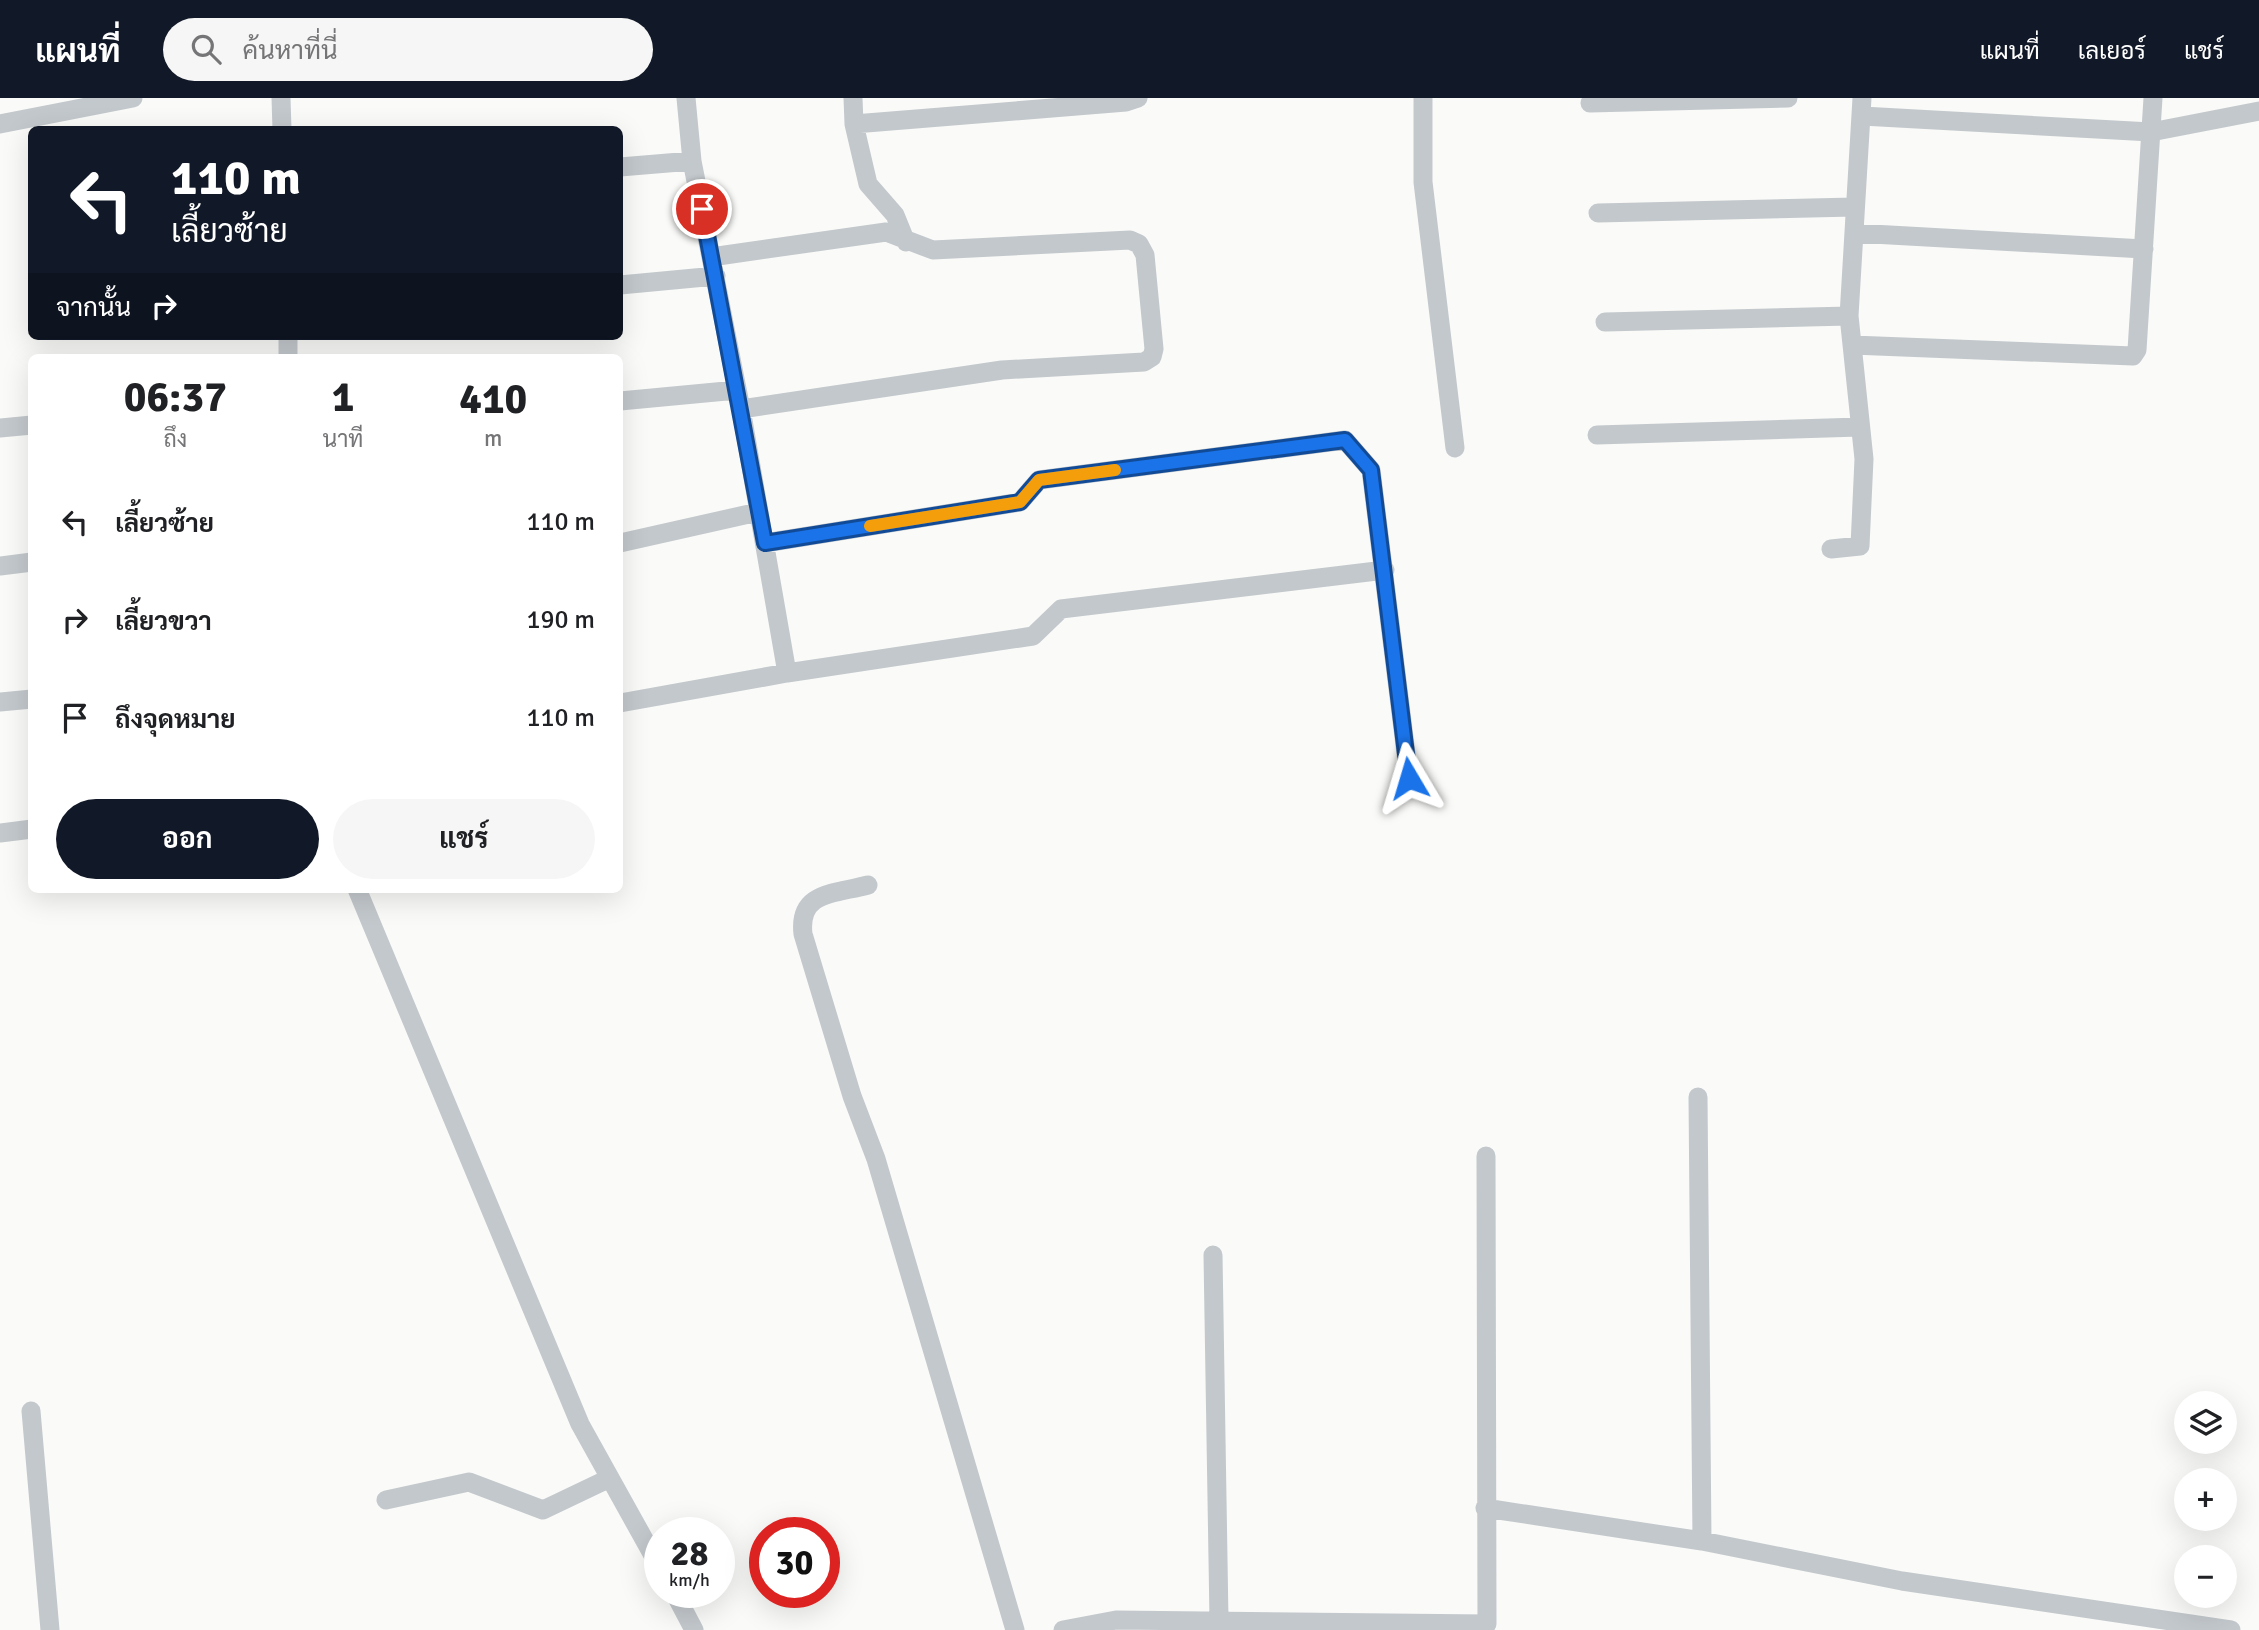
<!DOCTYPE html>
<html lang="th">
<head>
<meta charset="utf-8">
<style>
  :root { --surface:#fff; --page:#f6f6f6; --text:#202124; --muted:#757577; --accent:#111827 }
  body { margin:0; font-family:Signika,Sarabun,sans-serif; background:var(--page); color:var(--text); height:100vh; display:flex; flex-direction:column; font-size:26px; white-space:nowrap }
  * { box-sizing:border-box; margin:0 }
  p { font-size:23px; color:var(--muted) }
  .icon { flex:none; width:38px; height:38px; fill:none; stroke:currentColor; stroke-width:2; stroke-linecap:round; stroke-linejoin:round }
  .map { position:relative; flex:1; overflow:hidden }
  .sheet { position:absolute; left:28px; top:256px; width:595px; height:539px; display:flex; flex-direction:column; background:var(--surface); border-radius:10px; box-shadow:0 7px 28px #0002 }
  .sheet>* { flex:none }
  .guide { position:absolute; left:28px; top:28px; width:595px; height:214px; border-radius:10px; box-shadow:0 7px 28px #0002; background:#111827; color:#fff; overflow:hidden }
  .controls { position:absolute; left:2174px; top:1293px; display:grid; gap:14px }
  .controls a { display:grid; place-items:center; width:63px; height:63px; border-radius:50%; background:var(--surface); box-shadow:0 7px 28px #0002; font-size:35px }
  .speed { position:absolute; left:644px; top:1419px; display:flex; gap:14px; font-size:35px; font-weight:700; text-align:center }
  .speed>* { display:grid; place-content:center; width:91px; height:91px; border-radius:50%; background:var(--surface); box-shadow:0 7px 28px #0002; line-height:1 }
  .speed small { font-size:18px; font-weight:400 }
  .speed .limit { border:10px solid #d22; background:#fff; color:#111 }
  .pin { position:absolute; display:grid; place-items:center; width:60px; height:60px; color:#fff; margin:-30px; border:4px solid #fff; border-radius:50%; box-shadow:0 2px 7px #0007 }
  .me { position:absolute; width:77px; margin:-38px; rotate:353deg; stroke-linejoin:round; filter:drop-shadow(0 0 5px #0008) }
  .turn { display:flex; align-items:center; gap:24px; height:147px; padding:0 28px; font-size:32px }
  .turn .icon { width:91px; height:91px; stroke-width:2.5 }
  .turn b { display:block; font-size:49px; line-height:60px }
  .then { display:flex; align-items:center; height:66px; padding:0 28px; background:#0003; gap:14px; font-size:26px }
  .eta { display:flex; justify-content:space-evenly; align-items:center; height:119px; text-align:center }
  .eta b { font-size:42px; font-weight:700; line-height:49px }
  .cta { display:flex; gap:14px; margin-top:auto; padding:14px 28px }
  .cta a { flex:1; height:80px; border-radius:42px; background:var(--accent); color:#fff; font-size:28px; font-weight:700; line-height:80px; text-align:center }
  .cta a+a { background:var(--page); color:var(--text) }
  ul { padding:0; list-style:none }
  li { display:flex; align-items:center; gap:21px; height:98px; padding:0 28px }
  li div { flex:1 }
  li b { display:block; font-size:26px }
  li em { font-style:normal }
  header { display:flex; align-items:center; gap:42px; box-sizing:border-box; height:98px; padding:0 35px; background:var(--accent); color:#fff }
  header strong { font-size:33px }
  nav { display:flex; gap:38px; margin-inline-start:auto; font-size:24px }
  .search { width:490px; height:63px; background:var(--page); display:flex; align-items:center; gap:18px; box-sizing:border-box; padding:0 24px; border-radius:38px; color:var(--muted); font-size:26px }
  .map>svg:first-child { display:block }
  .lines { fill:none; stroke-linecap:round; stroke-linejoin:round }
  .street { stroke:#c3c8cc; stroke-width:19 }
  .route-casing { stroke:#114b97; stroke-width:18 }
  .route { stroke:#1a73e8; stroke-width:12 }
  .slow { stroke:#f59e0b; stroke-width:12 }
</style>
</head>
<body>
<header>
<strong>แผนที่</strong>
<div class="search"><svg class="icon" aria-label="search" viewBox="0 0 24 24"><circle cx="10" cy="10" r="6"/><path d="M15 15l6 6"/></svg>ค้นหาที่นี่</div>
<nav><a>แผนที่</a><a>เลเยอร์</a><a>แชร์</a></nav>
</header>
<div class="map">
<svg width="2259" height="1532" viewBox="0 0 2259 1532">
  <rect width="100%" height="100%" fill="#fafaf8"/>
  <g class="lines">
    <path class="street" d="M281 0 282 32
      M686 0 692 63 741 311 787 575
      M853 0 854 26 1126 4 1138 0
      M1423 0V84L1455 350
      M1590 5 1788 0
      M1862 18 2151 34 2259 13
      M0 26 133 0
      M854 26 868 86 895 117 906 144
      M620 69 692 63
      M1598 115 1854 109
      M1854 135 2144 151
      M711 159 886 134 933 152 1130 142 1139 146 1145 157 1154 251 1152 259 1144 264 1002 272 741 311
      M620 187 716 178
      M1605 224 1849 218
      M1852 247 2133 258 2137 252 2153 0
      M288 259V238
      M620 303 737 292
      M0 330 32 327
      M1597 337 1860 329
      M620 445 758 414
      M765 445 1020 404 1039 382 1345 342 1371 372 1409 680
      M1831 451 1860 448 1864 361 1849 218 1862 0
      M0 468 32 464
      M0 604 32 601
      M620 605 787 575 1033 538 1061 511 1385 472
      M0 735 32 731
      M868 787C835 796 798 793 803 836L852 998 876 1061 1015 1532
      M357 791 580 1326 660 1470
      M1698 999 1702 1443
      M1213 1157 1219 1522
      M31 1313 50 1532
      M386 1402 469 1384 543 1412 608 1381
      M1485 1410 1702 1443 1902 1483 2231 1532
      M674 1494 694 1532
      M1063 1532 1116 1522 1487 1526 1486 1058"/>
  </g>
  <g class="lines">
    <defs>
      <path id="route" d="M702 111 765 445 1020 404 1039 382 1345 342 1371 372 1409 680"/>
    </defs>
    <use href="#route" class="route-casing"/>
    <use href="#route" class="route"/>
    <path class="slow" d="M870 428 1020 404 1039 382 1115 372"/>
  </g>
</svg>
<div class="controls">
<a><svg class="icon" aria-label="layers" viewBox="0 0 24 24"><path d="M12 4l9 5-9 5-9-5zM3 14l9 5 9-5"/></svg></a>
<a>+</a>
<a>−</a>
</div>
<div class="speed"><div>28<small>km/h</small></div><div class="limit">30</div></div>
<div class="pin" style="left:702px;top:111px;background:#d93025"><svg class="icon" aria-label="arrive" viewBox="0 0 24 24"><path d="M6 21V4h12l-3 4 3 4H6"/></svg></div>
<svg class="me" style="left:1409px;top:680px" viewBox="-20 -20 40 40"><path d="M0-17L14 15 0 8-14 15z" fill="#1a73e8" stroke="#fff" stroke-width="4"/></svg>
<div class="guide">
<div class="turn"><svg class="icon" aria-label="left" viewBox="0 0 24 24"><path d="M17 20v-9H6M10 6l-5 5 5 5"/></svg><div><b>110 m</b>เลี้ยวซ้าย</div></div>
<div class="then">จากนั้น<svg class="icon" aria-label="right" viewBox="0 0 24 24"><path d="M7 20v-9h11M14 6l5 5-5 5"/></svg></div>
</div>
<section class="sheet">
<div class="eta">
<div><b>06:37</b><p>ถึง</p></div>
<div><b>1</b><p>นาที</p></div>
<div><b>410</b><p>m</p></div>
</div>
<ul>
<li><svg class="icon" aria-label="left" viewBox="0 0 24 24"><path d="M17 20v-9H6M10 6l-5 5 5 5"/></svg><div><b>เลี้ยวซ้าย</b></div><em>110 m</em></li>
<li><svg class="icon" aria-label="right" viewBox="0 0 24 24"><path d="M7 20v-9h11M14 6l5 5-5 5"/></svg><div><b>เลี้ยวขวา</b></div><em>190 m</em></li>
<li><svg class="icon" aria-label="arrive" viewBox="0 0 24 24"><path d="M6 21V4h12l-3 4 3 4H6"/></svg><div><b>ถึงจุดหมาย</b></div><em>110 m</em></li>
</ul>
<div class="cta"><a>ออก</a><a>แชร์</a></div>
</section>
</div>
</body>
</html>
